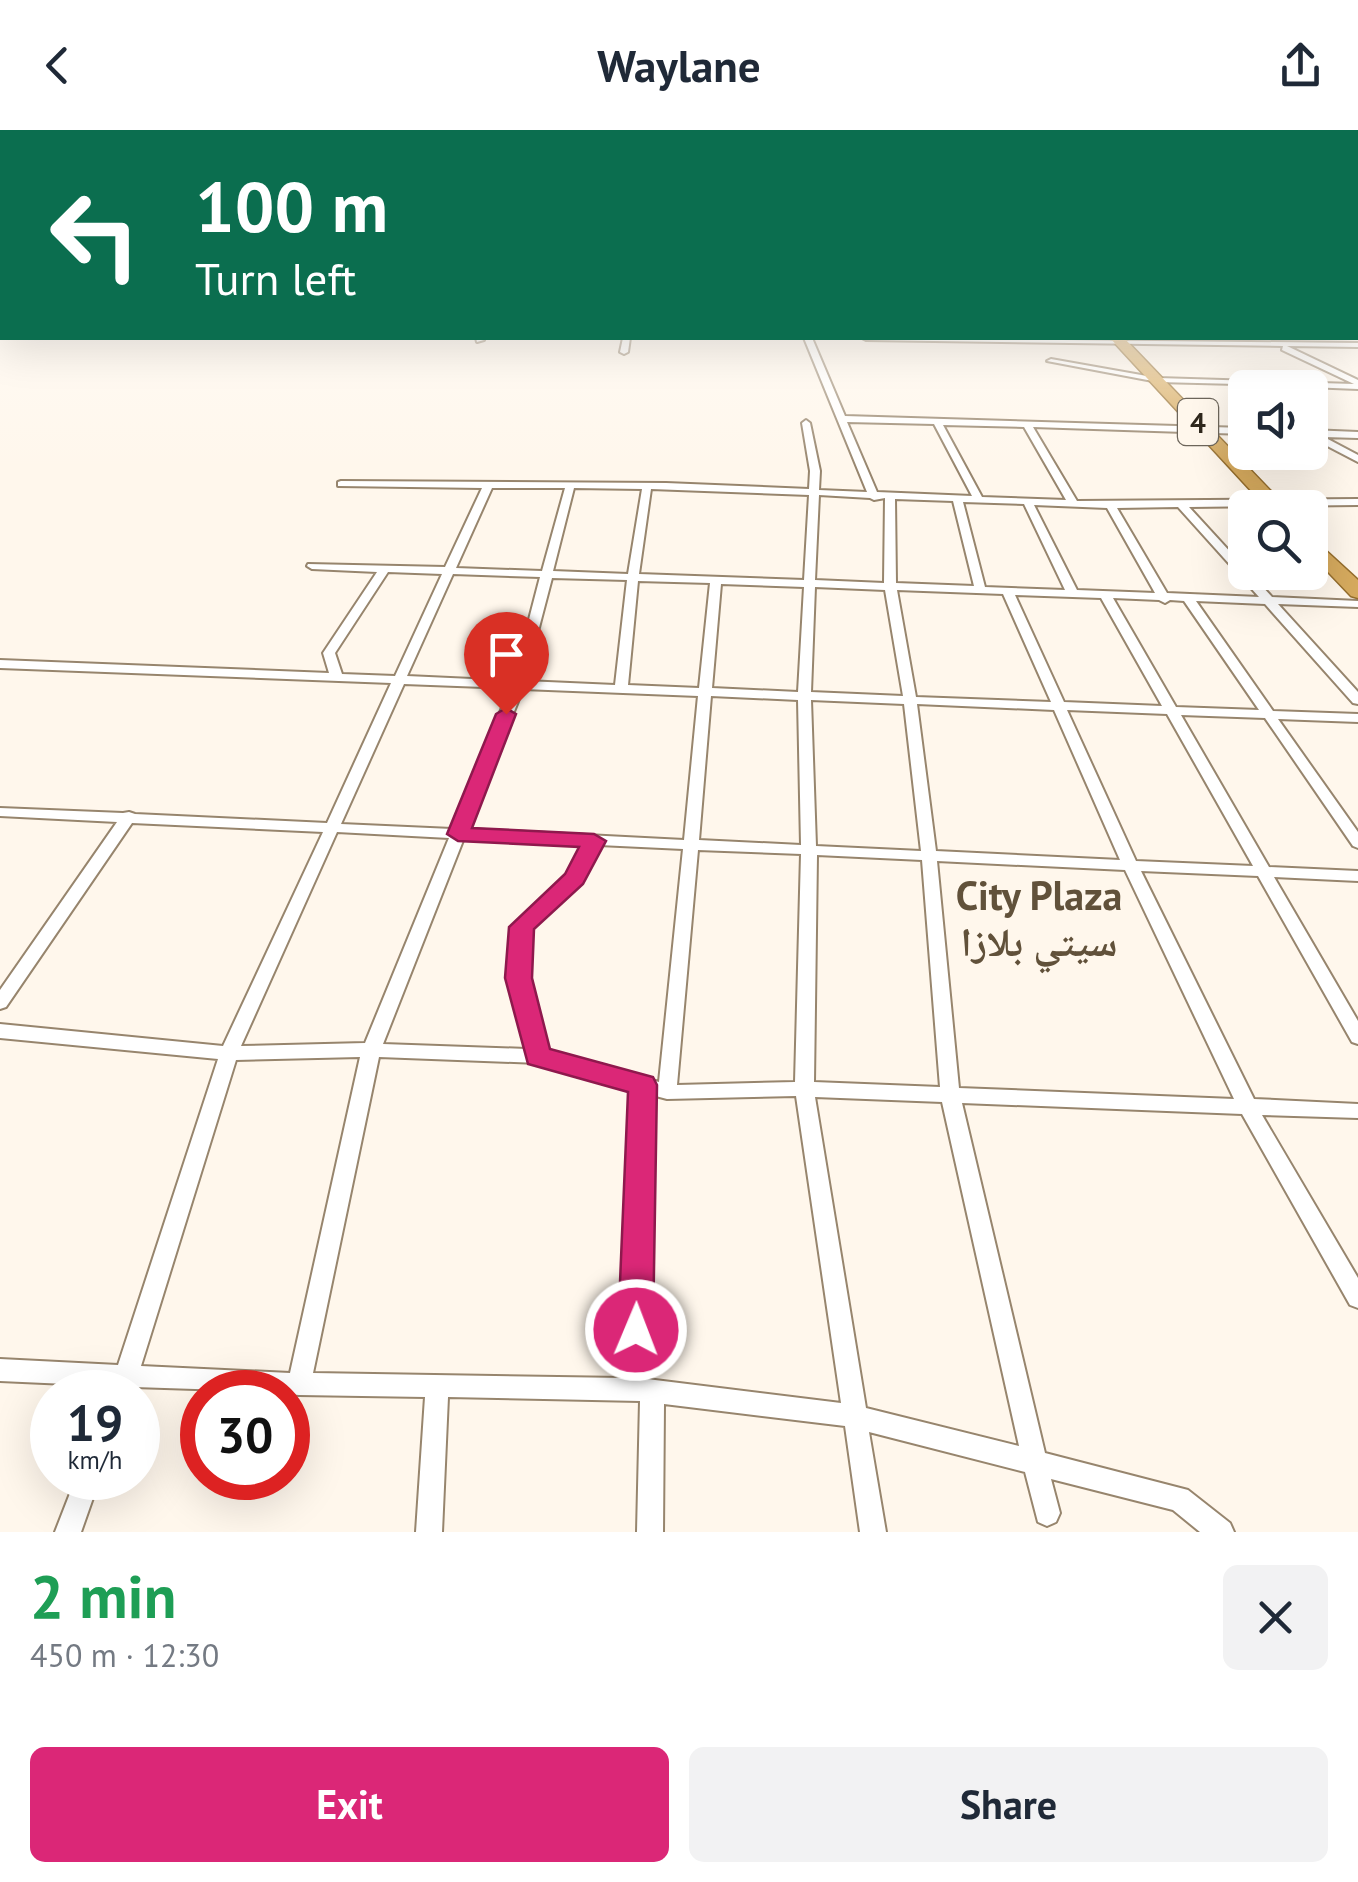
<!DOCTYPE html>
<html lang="en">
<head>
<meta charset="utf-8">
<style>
  :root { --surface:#fff; --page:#f2f2f3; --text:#1f2937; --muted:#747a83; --accent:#db2777 }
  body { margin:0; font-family:"PT Sans","Noto Naskh Arabic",sans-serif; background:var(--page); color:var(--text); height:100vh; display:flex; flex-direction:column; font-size:38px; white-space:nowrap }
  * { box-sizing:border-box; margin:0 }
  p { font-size:32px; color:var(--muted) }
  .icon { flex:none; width:55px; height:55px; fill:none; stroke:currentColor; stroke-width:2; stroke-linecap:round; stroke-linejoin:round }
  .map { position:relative; height:1402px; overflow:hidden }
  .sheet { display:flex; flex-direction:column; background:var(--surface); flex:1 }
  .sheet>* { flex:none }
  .top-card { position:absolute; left:0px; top:0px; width:1360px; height:210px; box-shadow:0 10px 40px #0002; background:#0b6e4f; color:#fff; overflow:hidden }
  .tools { position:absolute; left:1228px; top:240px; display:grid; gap:20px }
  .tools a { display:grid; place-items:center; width:100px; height:100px; border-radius:15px; background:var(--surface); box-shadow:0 10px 40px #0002; font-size:50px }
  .speed { position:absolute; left:30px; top:1240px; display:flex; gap:20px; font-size:50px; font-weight:700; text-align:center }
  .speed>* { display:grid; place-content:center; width:130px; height:130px; border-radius:50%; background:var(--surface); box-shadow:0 10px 40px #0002; line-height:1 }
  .speed small { font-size:25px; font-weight:400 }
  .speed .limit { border:15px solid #d22; background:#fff; color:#111 }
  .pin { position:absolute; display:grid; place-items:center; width:85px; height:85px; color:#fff; margin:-102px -42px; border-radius:50% 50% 50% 0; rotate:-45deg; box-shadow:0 0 10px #0007 }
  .pin .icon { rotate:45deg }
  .me { position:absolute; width:110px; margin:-55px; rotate:1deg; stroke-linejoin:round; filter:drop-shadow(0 0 8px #0008) }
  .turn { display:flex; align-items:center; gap:35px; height:210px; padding:0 30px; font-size:45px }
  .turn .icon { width:130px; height:130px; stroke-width:2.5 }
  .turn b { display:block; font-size:70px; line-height:85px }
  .round { display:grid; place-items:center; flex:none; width:105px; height:105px; border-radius:15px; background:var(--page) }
  .headline { display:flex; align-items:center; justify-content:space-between; height:170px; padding:0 30px }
  h1 { font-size:60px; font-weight:700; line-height:75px; color:#1e9e55 }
  .action { display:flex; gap:20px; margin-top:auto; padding:20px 30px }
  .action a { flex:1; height:115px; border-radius:15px; background:var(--accent); color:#fff; font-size:40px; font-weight:700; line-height:115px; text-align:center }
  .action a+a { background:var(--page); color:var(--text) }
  header { display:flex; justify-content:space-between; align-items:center; height:130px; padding:0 30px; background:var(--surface); font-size:45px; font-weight:700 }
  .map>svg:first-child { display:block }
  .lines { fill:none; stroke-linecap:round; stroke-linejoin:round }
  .minor-casing { stroke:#97856d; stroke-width:4 }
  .trunk-casing { stroke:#956e2d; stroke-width:3 }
  .minor { fill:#fff; fill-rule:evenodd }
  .trunk { fill:#d6aa5e; fill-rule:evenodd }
  .route { fill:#db2777; stroke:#8e194d; stroke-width:2.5 }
  .labels { text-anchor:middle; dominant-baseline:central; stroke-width:8; stroke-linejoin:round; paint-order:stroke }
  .shield { fill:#fff7ec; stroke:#6d665b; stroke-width:2.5 }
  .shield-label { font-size:28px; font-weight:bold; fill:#2f281d }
  .district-label { font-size:40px; font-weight:bold; fill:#61513a; stroke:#fff7ec }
</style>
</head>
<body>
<header><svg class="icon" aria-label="back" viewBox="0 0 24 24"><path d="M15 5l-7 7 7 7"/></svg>Waylane<svg class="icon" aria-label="share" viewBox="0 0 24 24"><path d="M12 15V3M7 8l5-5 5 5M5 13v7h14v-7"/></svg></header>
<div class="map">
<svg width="1358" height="1402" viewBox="0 0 1358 1402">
  <rect width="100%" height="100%" fill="#fff7ec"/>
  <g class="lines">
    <defs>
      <path id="minor" d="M0 158H2V162H0Z
        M476 208H483L484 210 477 212Z
        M623 208H630L628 222 624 224 620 222Z
        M804 208H812L845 286 1245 298V304L1033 297 1077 371 1358 369V375L1189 377 1245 438V442H1249L1272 467 1358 471V477L1278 474 1358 562V574L1353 573 1265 474 1196 471 1273 581 1358 584V592L1278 589 1358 702V718L1353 716 1265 588 1181 585 1269 737 1358 741V751L1274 747 1358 891V914L1352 912 1258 746 1141 741 1254 969 1358 974V988L1262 985 1358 1148V1178L1350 1175 1242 984 962 973 1045 1323 1188 1360 1230 1393 1234 1402H1200L1173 1380 1051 1349 1060 1383 1056 1392 1047 1396 1038 1392 1025 1342 869 1302 886 1402H860L845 1296 664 1274 663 1402H637L640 1271 448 1267 442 1402H416L425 1267 299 1265 288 1264V1262L134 1257 133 1262H109L111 1256 0 1251V1229L118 1235 218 929 0 908V894L223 916 323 702 132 693 6 877 0 879V860L117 692 0 686V678L123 683 129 682 135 684 327 693 391 553 0 538V530L329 543 323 523 377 442 312 439 307 436 308 434 445 437 482 358 338 356V352L341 351 666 353 809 359 810 341 802 293 806 290 810 293 820 341 819 360 867 362ZM847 292 934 294 972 366 877 362ZM943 295 1024 297 1066 370 982 367ZM492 358H565L542 441 456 438ZM574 358 642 359 628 444 553 441ZM651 359 809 365 804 450 639 444ZM819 365 870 368 874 370 885 368 884 453 815 450ZM895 369 953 371 974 456 896 453ZM963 372 1024 374 1065 460 985 457ZM1034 375 1107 378 1155 463 1077 460ZM1178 377 1259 467 1167 463 1117 378ZM388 442 442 444 395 546 342 544 335 523ZM453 444 540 447 513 551 407 546ZM552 448 627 450 615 555 525 551ZM638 451 710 453 699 558 628 555ZM721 454 804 457 798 562 712 558ZM815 457 885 460 903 566 811 562ZM897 460 1003 464 1051 572 916 567ZM1015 465 1101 468 1162 576 1064 572ZM1113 468 1159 470 1165 473 1170 470 1184 471 1259 580 1176 577ZM404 554 510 558 452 699 341 694ZM523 559 698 566 684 710 467 699ZM711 566 798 570 801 715 699 710ZM811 570 904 574 921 721 816 716ZM917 574 1054 580 1120 730 936 721ZM1067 580 1167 584 1253 736 1136 731ZM337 702 449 708 365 913 241 916ZM464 708 585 714 568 745 513 797 510 848 527 919 383 914ZM599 715 683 719 659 952 546 921 528 848 529 799 580 752ZM698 720 801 724 795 952 677 955ZM817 725 922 730 940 957 814 952ZM937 731 1125 740 1234 969 959 958ZM360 927 290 1243 141 1236 236 930ZM379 927 538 933 633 960 624 1248 313 1243ZM652 965 667 969 796 966 841 1273 647 1249ZM815 967 942 972 1019 1316 866 1278Z
        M862 208 1358 213V217L1287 216 1358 250V259L1255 255 1262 258 1237 254 1158 252 1047 231 1051 229 1158 248 1354 254 1282 220 1283 216 866 210Z
        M1310 300 1358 302V308L1324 307 1358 325V332L1310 307Z
        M76 1348H100L81 1402H55Z"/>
      <path id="trunk" d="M1110 208H1124L1287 378H1267Z
        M1310 406 1358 450V468L1351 466 1310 423Z"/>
    </defs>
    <use href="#minor" class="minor-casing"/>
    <use href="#trunk" class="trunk-casing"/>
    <use href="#minor" class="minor"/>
    <use href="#trunk" class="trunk"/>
  </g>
  <linearGradient id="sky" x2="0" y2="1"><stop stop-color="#6ab6e3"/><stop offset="0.42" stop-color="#fffbf6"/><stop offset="1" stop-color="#fffbf6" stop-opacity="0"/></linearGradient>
  <rect width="1358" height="338" fill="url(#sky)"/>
  <path class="route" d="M506 578 516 584 472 698 594 704 606 711 583 754 534 799 532 848 550 919 653 947 657 955 653 1200 648 1211 636 1216 623 1211 618 1200 628 962 528 934 505 848 509 797 565 744 579 717 458 711 447 704 496 584Z"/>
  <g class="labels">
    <rect class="shield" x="1178" y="269" width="40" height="46" rx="8"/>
    <g class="shield-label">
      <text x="1198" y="292">4</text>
    </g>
    <g class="district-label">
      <text x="1039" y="765">City Plaza<tspan x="1039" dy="46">سيتي بلازا</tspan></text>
    </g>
  </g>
</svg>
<div class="tools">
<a><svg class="icon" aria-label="sound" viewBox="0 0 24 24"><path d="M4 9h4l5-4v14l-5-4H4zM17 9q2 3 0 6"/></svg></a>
<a><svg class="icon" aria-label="search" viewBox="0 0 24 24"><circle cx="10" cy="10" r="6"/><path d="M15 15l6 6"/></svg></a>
</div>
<div class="speed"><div>19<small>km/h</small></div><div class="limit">30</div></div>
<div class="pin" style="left:506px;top:584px;background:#d93025"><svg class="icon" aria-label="arrive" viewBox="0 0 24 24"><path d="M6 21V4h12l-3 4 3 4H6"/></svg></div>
<svg class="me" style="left:636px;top:1200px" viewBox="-20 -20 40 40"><circle r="17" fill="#db2777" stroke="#fff" stroke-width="3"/><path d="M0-11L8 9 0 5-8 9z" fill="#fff"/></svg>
<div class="top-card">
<div class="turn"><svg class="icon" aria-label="left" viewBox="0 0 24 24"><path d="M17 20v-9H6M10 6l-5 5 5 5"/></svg><div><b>100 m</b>Turn left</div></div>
</div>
</div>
<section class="sheet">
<div class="headline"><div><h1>2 min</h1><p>450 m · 12:30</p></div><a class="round"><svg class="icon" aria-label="close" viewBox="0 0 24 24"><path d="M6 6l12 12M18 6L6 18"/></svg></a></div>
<div class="action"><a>Exit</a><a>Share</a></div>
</section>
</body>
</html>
